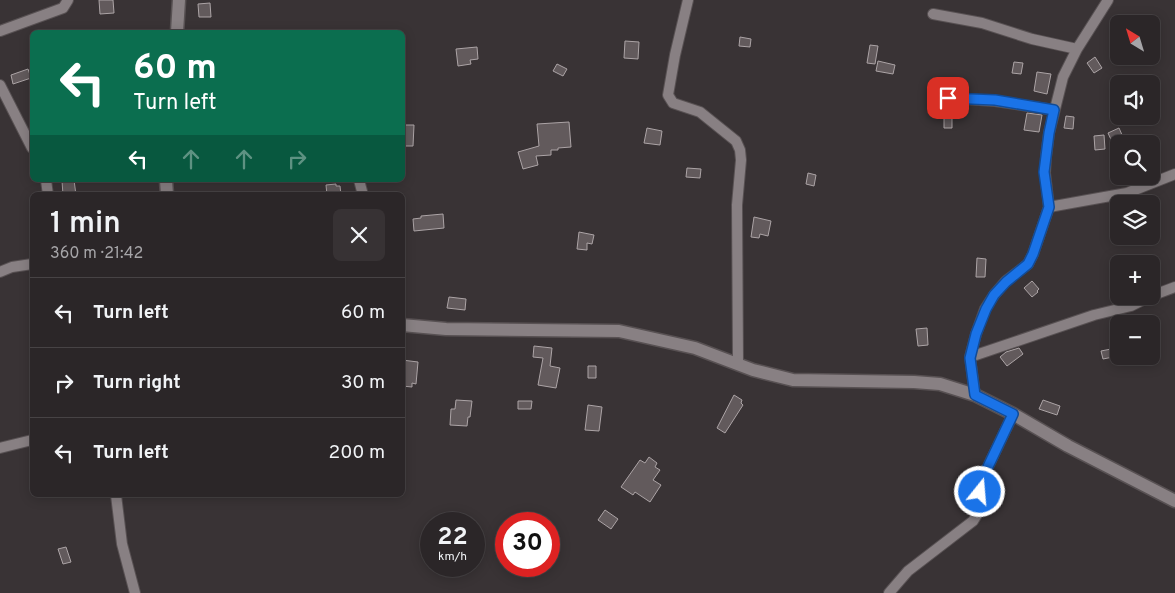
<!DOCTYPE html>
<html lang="en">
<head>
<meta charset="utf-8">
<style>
  :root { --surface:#2b2628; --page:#373234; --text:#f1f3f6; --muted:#a6a5a8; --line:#474345 }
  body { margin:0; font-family:Overpass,sans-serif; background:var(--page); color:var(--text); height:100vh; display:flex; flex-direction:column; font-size:19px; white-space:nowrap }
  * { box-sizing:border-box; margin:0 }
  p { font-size:16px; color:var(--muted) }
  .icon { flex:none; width:28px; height:28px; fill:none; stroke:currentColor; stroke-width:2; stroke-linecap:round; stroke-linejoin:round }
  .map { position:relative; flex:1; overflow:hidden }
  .sheet { position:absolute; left:30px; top:192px; width:375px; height:305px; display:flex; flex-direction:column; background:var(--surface); border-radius:8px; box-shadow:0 2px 12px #0003,0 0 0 1px var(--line) }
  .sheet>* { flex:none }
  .guide { position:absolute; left:30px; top:30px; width:375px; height:152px; border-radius:8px; box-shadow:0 2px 12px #0003,0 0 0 1px var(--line); background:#0b6e4f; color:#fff; overflow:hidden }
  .needle { width:32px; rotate:322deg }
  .buttons { position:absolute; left:1110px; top:15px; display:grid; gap:10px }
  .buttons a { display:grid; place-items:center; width:50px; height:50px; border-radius:8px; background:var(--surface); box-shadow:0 2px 12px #0003,0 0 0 1px var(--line); font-size:25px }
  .speed { position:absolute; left:420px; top:512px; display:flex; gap:10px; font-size:25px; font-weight:700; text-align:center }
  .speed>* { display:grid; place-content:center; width:65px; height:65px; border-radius:50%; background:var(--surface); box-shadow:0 2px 12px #0003,0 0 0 1px var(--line); line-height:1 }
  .speed small { font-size:12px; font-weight:400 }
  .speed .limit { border:8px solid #d22; background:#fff; color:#111 }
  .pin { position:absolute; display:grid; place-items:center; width:42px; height:42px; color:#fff; margin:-21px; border-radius:10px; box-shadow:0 2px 8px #0006 }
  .me { position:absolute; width:55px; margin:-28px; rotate:17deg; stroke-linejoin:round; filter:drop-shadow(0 0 4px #0008) }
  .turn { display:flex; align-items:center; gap:18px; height:105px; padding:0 20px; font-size:22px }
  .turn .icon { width:65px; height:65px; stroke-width:2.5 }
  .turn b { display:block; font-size:35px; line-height:42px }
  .lanes { display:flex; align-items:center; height:48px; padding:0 20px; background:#0003; justify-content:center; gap:25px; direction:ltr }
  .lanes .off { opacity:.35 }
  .round { display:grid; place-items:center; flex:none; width:52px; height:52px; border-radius:8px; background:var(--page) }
  .overview { display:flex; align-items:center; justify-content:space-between; height:85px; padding:0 20px }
  h1 { font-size:30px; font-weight:600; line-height:38px }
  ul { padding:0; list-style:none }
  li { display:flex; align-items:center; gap:15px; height:70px; padding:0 20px; border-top:1px solid var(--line) }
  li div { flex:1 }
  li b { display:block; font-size:19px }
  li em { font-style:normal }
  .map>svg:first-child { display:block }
  .building { fill:#625a5c; stroke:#aca4a6 }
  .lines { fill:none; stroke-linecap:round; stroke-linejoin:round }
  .street-casing { stroke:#585153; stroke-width:12 }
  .secondary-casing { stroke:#585153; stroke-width:15 }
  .street { stroke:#888083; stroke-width:10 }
  .secondary { stroke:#888083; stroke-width:12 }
  .route-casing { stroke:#114b97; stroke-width:12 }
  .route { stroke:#1a73e8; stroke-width:9 }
</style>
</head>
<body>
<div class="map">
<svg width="1175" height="593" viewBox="0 0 1175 593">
  <rect width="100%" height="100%" fill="#393335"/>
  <path class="building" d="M99 0H113L114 13 100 14Z
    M210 3 211 17H199L198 4Z
    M740 37 751 39 750 47 739 46Z
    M625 41 639 42 638 59 624 58Z
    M870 45 878 46 875 64 867 63Z
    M477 47 478 59 470 60 471 64 458 66 456 49Z
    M1095 57 1102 68 1094 73 1087 63Z
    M878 61 895 65 893 74 876 71Z
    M1014 62 1023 63 1021 74 1012 73Z
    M557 64 567 69 563 76 553 71Z
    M28 69 31 78 13 84 11 75Z
    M1037 72 1051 74 1047 94 1034 91Z
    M944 111H952V128H944Z
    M1027 113 1042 115 1039 132 1024 130Z
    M1066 116 1074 117 1073 129 1064 128Z
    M569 122 571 147 558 148V150H551V155L536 156 538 165 523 169 518 152 539 146 537 124Z
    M402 125H414L413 146H402Z
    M647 128 662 131 660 145 644 143Z
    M1119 128 1126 144H1113L1108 133Z
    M1104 135 1105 149 1095 150 1094 136Z
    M687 168 701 169 700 178 686 177Z
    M808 173 816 175 814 186 806 184Z
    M74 180 76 195H63L62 181Z
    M336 184V186H340L341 195H327L326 185Z
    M443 214 444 228 414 231 413 219 421 218V216Z
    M754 217 771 221 768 236 760 234 759 238 751 237Z
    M579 232 594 235 592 244 587 243V250L577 249Z
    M977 258 986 259 985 277H976Z
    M1032 281 1039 289 1037 291 1038 292 1032 297 1024 288Z
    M449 297 466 299 465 310 447 308Z
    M927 328 928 345 918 346 916 329Z
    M534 346 552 348 550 366 560 368 556 388 538 385 543 358 533 357Z
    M1019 348 1023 354 1007 366 1000 357 1006 352Z
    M1111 349 1113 357 1103 359 1101 351Z
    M402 360 418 362 416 384 412 383V387L402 386Z
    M588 366H596V378H588Z
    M734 395 742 400 741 403 743 405 725 433 717 428Z
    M456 400 472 401 470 417H468L467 426 450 425 451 409H455Z
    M1043 400 1060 406 1057 415 1039 409Z
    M518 401H532L531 409H518Z
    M588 405 602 407 599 431 585 430Z
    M649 457 657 463 655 467 660 470 653 480 661 485 650 502 635 492 633 495 621 487 640 460 645 463Z
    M605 510 618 519 611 529 598 520Z
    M66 547 71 562 63 564 58 549Z"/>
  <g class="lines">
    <defs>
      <path id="street" d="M688 0 675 55 668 95 673 103 700 112 736 141 740 150 741 160 737 205 738 363
        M933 14 982 23 1032 39 1077 49
        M0 31 63 8 68 0
        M0 85 32 148
        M933 97 995 101 1054 110
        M46 180 48 195
        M359 180 363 195
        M1049 207 1127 193 1175 174
        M0 272 12 267 32 264
        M1151 296 1175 287
        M970 357 1094 315 1131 306 1151 296
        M975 395 970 357 976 334 985 309 994 295 1006 281 1028 264 1033 254 1049 207 1045 173 1046 157 1049 133 1063 77 1077 49 1108 0
        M0 448 32 440
        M116 495 122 544 135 593
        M889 593 908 571 973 521 978 513 980 492 985 473 1013 414"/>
      <path id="secondary" d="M177 32 179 0
        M166 180 167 195
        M402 325 446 329 619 331 695 348 753 370 793 380 914 382 940 384 975 395 1013 414 1068 446 1175 501"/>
    </defs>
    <use href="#street" class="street-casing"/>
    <use href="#secondary" class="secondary-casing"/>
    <use href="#street" class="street"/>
    <use href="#secondary" class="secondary"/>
  </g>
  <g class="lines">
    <defs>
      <path id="route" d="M948 98 995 100 1054 110 1049 133 1044 172 1049 207 1033 254 1028 264 1006 282 994 295 986 309 976 334 970 358 975 395 1013 414 985 473 980 492"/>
    </defs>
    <use href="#route" class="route-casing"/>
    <use href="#route" class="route"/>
  </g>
</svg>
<div class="buttons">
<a><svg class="needle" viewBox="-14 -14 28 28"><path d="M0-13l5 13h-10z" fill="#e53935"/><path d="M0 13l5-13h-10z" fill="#a6a5a8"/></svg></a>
<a><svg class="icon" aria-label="sound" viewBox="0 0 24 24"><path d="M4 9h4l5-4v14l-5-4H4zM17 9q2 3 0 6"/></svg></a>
<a><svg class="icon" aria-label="search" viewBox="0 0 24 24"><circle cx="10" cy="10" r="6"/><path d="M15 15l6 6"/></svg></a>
<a><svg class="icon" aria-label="layers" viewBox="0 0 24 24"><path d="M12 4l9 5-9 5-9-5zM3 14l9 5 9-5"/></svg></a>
<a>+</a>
<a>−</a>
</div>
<div class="speed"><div>22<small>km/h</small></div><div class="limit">30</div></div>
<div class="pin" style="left:948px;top:98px;background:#d93025"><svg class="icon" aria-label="arrive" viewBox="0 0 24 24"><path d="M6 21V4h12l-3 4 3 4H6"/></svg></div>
<svg class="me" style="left:980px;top:492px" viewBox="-20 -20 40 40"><circle r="17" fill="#1a73e8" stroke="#fff" stroke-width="3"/><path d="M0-11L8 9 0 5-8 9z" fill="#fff"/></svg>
<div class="guide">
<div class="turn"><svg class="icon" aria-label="left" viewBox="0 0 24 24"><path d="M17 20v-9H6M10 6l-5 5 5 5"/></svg><div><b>60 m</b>Turn left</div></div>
<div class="lanes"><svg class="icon" aria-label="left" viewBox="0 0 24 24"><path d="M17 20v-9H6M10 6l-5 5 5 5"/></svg><svg class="icon off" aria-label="ahead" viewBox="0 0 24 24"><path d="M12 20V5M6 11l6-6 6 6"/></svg><svg class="icon off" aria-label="ahead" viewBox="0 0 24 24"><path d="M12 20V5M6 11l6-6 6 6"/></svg><svg class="icon off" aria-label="right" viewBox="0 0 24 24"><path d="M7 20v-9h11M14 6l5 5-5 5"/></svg></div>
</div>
<section class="sheet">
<div class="overview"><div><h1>1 min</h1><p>360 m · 21:42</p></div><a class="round"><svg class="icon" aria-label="close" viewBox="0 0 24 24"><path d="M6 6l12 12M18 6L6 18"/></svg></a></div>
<ul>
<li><svg class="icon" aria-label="left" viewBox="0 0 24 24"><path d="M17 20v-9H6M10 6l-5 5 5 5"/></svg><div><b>Turn left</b></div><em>60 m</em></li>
<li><svg class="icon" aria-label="right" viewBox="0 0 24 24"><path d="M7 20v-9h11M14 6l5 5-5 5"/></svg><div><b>Turn right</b></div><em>30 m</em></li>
<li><svg class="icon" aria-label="left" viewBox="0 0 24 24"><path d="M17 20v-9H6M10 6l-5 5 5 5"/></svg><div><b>Turn left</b></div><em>200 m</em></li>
</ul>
</section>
</div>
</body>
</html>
